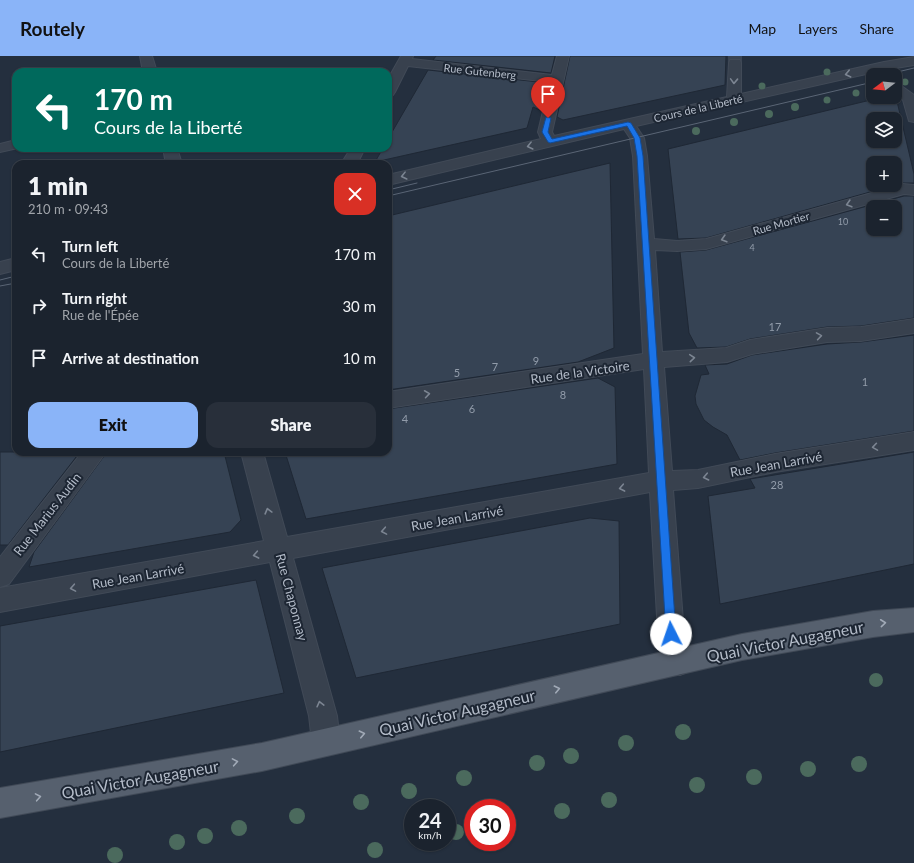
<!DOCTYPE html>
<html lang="en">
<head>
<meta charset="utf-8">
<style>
  :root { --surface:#1b232e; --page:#282f3a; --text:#f1f3f6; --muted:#a0a4aa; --line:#39404a; --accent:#8ab4f8 }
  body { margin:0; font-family:Lato,sans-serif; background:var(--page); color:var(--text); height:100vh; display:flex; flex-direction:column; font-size:15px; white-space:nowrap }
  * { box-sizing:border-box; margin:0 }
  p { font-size:13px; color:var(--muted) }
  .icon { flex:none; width:22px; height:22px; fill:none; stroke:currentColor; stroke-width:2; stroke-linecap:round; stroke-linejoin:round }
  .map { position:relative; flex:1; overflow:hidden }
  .sheet { position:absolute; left:12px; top:104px; width:380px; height:296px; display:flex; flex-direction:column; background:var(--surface); border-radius:12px; box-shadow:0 1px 3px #0004,0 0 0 1px var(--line) }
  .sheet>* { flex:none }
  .guide { position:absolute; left:12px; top:12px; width:380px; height:84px; border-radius:12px; box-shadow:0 1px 3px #0004,0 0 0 1px var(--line); background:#00695c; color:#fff; overflow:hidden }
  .needle { width:26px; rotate:254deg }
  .tools { position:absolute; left:866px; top:12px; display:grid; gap:8px }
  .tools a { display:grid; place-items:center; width:36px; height:36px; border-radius:8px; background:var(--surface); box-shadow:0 1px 3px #0004,0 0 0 1px var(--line); font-size:20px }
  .speed { position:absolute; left:404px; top:743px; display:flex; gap:8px; font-size:20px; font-weight:700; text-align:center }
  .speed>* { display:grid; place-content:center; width:52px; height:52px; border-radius:50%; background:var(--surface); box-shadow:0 1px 3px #0004,0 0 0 1px var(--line); line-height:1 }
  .speed small { font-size:10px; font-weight:400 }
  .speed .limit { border:6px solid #d22; background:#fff; color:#111 }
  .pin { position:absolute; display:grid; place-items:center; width:34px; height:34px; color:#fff; margin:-41px -17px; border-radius:50% 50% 50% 0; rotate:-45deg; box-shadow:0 0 4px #0007 }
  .pin .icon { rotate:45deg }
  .me { position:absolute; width:44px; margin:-22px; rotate:356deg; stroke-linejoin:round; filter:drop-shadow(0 0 3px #0008) }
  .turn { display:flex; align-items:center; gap:14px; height:84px; padding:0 16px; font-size:18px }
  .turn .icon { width:52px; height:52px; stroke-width:2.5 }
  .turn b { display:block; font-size:28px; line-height:34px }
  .round { display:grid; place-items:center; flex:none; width:42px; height:42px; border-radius:12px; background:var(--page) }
  .headline { display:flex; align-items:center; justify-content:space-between; height:68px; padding:0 16px }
  h1 { font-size:24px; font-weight:800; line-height:30px }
  .primary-button { display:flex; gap:8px; margin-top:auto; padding:8px 16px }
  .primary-button a { flex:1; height:46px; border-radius:12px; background:var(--accent); color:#111; font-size:16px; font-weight:800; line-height:46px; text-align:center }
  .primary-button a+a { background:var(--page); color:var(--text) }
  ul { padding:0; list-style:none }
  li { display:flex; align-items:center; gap:12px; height:52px; padding:0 16px }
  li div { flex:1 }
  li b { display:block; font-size:15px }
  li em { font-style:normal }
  header { display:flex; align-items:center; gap:24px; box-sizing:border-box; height:56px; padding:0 20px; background:var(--accent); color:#111 }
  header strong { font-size:19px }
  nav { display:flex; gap:22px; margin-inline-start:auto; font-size:14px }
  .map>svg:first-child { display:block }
  .building { fill:#364354; stroke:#1f2835; fill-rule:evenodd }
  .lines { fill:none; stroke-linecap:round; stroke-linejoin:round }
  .minor-tunnel { stroke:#3a4453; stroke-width:14; stroke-dasharray:14 7; stroke-linecap:butt }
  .minor-casing { stroke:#414a57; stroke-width:2 }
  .major-casing { stroke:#414a57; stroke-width:2 }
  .minor { fill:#38414e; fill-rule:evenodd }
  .major { fill:#56606e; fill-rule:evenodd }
  .tram { stroke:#5a6575; stroke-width:1 }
  .tree { fill:#4b6a5d }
  .oneway { stroke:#7c8592 }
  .oneway2 { stroke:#a1aab7 }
  .route { fill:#1a73e8; stroke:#114b97 }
  .labels { text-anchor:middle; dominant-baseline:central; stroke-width:4; stroke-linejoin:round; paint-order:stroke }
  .far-number-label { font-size:9px; fill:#929caa }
  .far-street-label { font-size:11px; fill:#b4bcc9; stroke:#1d2633 }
  .number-label { font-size:11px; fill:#929caa }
  .street-label { font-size:13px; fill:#b4bcc9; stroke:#1d2633 }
  .near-street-label { font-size:16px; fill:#b4bcc9; stroke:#1d2633 }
</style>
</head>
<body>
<header>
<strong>Routely</strong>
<nav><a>Map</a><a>Layers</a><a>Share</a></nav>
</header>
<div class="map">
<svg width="914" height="807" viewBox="0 0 914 807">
  <rect width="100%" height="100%" fill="#242f3e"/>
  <path class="building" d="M436 0H555L551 17 433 4Z
    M570 0H726L725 29 563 64 557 61Z
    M428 14 548 27 542 55 533 51 527 72 375 106 383 92H388V83Z
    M883 41H896L914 118V127H903L895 129V107H873V129H895L706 182 678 183 668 93ZM873 63H895V85H873Z
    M610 107 614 292 578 306 388 334V160Z
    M904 140H914V262L861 270 827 271 750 283 726 291 697 292 689 277 680 196 706 194ZM873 151H895V173H873Z
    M914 279V375L775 397 740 404 727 379 713 371 704 364 696 348 695 340 701 319 709 318 705 309 727 308 752 299 827 288 861 286Z
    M598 322 615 331 617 408 306 463 285 396H388V353Z
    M0 396H80L8 489H0Z
    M107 396H224L241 464 230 476 29 511 34 496Z
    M914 396V508L720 548 708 440 755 432 750 423Z
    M590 462 619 465 620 568 356 622 322 512Z
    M256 524 284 637 0 696V570Z"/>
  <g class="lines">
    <path class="minor-tunnel" d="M735 0V7"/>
    <defs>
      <path id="minor" d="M140 0H152L157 16H143Z
        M401 0H413L412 3 552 19 557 0H569L552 76 554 80 727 41 729 7 730 4H740L741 7V38L884 6 914 1V9L884 14 636 70 644 82 647 100 654 183 677 185 706 183 897 130 903 128 914 129V139L904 138 706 193 677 195 655 194 662 296 726 292 750 284 827 272 861 271 914 263V277L861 285 827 286 752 298 727 306 664 311 672 415 698 414 775 398 914 376V394L775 416 698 432 673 434 684 578 693 606 689 615 680 619 671 615 658 578 650 436 293 502 337 660 340 686 336 696 326 700 316 696 312 686 309 660 270 506 0 556V532L264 485 241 396H263L287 481 649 417 644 313 388 352V336L643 298 633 100 630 82 624 73 388 129V119L541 83 538 76 550 26 408 10 395 36 393 39 388 40V23Z
        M895 28 900 29 914 39V66L909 65 903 44 895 38Z
        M16 84V92H18L0 96V88Z
        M163 92H177L182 108H166Z
        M351 92H365L357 108H341Z
        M16 202V214L0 218V206Z
        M82 396H106L9 528 0 531V501Z"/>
      <path id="major" d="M914 552V576L873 581 742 604 262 715 0 762V732L262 687 742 578 873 555Z"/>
    </defs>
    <use href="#minor" class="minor-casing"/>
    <use href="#major" class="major-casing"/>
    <use href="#minor" class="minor"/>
    <use href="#major" class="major"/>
    <path class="tram" d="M885 19 914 12
      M388 134 417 127
      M388 140 873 26
      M0 224 16 220
      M0 230 16 227"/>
  </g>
  <g class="tree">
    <circle cx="827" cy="16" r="3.5"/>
    <circle cx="905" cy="26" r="3.5"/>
    <circle cx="762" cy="30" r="3.5"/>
    <circle cx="856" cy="37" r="3.5"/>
    <circle cx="827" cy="44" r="3.5"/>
    <circle cx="795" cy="51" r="4"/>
    <circle cx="769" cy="58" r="4"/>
    <circle cx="734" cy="66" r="4"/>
    <circle cx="696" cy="75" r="4"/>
    <circle cx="876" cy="624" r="7"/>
    <circle cx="683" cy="676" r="8"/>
    <circle cx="626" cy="687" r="8"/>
    <circle cx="571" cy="700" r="8"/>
    <circle cx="537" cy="707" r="8"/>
    <circle cx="859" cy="708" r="8"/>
    <circle cx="808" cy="713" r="8"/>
    <circle cx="754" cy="721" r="8"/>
    <circle cx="464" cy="722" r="8"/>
    <circle cx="697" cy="729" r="8"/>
    <circle cx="409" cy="735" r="8"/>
    <circle cx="609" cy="744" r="8"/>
    <circle cx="361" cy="746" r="8"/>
    <circle cx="562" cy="755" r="8"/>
    <circle cx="297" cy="760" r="8"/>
    <circle cx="239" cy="772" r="8"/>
    <circle cx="456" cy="776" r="8"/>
    <circle cx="205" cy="780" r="8"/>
    <circle cx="177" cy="786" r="8"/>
    <circle cx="375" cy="794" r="8"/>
    <circle cx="115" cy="799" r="8"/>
  </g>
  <defs><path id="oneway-chevron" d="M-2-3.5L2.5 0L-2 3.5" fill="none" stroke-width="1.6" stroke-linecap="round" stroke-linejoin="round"/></defs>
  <g class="oneway">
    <use href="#oneway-chevron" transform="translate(848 18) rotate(167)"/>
    <use href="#oneway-chevron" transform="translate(734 25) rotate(92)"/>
    <use href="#oneway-chevron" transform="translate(530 90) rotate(166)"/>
    <use href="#oneway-chevron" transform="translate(404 120) rotate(166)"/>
    <use href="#oneway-chevron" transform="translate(849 148) rotate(164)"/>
    <use href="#oneway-chevron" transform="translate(724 183) rotate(164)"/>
    <use href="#oneway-chevron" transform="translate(819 280) rotate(-9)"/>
    <use href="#oneway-chevron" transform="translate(692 302) rotate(-5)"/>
    <use href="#oneway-chevron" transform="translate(427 338) rotate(-8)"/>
    <use href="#oneway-chevron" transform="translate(875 391) rotate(171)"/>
    <use href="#oneway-chevron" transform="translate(706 421) rotate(168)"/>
    <use href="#oneway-chevron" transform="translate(622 432) rotate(169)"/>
    <use href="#oneway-chevron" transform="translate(268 455) rotate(-105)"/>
    <use href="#oneway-chevron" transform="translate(384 475) rotate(170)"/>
    <use href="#oneway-chevron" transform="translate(256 499) rotate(169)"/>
    <use href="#oneway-chevron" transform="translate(73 532) rotate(170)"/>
    <use href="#oneway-chevron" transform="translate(320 648) rotate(-104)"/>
  </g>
  <g class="oneway2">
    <use href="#oneway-chevron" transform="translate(883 567) rotate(-6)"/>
    <use href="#oneway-chevron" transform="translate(557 633) rotate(-13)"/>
    <use href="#oneway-chevron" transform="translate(362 678) rotate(-13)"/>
    <use href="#oneway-chevron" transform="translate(235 706) rotate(-10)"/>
    <use href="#oneway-chevron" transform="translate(38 741) rotate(-10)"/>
  </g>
  <path class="route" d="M546 61 551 62 548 76 552 83 628 66 631 67 640 82 643 100 676 578 675 582 671 583 667 582 666 578 637 100 634 82 627 70 550 87 548 86 542 76Z"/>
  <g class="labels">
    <g class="far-number-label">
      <text x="843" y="165">10</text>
      <text x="752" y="191">4</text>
    </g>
    <g class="far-street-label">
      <text transform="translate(480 15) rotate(6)">Rue Gutenberg</text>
      <text transform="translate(698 52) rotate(-13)">Cours de la Liberté</text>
      <text transform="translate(781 167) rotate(-16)">Rue Mortier</text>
    </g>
    <g class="number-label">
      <text x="775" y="270">17</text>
      <text x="536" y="304">9</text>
      <text x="495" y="310">7</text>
      <text x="457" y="316">5</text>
      <text x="865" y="325">1</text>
      <text x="563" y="338">8</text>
      <text x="472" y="352">6</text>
      <text x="405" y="362">4</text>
      <text x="777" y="428">28</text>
    </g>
    <g class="street-label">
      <text transform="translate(580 316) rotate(-8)">Rue de la Victoire</text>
      <text transform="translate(776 408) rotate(-10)">Rue Jean Larrivé</text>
      <text transform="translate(47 458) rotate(-52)">Rue Marius Audin</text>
      <text transform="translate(457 462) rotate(-10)">Rue Jean Larrivé</text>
      <text transform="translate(138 520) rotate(-10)">Rue Jean Larrivé</text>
      <text transform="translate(292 541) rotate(75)">Rue Chaponnay</text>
    </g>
    <g class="near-street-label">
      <text transform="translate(785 585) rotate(-11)">Quai Victor Augagneur</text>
      <text transform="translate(457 656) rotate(-13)">Quai Victor Augagneur</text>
      <text transform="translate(140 723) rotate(-10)">Quai Victor Augagneur</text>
    </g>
  </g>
</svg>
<div class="tools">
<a><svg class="needle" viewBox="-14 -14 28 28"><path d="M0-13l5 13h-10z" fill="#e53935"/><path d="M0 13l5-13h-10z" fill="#a0a4aa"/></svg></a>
<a><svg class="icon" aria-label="layers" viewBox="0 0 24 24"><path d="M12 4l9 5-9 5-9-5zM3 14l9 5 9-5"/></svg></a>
<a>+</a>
<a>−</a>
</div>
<div class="speed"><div>24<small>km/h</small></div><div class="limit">30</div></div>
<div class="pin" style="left:548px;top:62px;background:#d93025"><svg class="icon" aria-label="arrive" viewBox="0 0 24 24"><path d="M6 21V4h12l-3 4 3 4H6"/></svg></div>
<svg class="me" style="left:671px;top:578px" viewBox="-20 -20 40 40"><circle r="19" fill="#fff"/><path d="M0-13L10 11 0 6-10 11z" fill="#1a73e8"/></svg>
<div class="guide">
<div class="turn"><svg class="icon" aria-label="left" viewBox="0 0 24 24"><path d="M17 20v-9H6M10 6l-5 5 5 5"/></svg><div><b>170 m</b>Cours de la Liberté</div></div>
</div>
<section class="sheet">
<div class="headline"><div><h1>1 min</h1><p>210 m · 09:43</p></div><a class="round" style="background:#d93025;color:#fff"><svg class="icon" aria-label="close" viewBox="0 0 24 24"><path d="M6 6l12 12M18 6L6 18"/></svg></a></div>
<ul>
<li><svg class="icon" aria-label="left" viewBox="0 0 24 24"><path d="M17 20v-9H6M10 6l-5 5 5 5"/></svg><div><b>Turn left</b><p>Cours de la Liberté</p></div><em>170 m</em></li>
<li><svg class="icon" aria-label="right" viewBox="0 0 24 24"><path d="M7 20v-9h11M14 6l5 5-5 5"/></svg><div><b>Turn right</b><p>Rue de l'Épée</p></div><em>30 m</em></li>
<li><svg class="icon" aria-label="arrive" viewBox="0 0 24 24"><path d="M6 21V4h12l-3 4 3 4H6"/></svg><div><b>Arrive at destination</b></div><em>10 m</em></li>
</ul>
<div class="primary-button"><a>Exit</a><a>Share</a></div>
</section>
</div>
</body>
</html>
